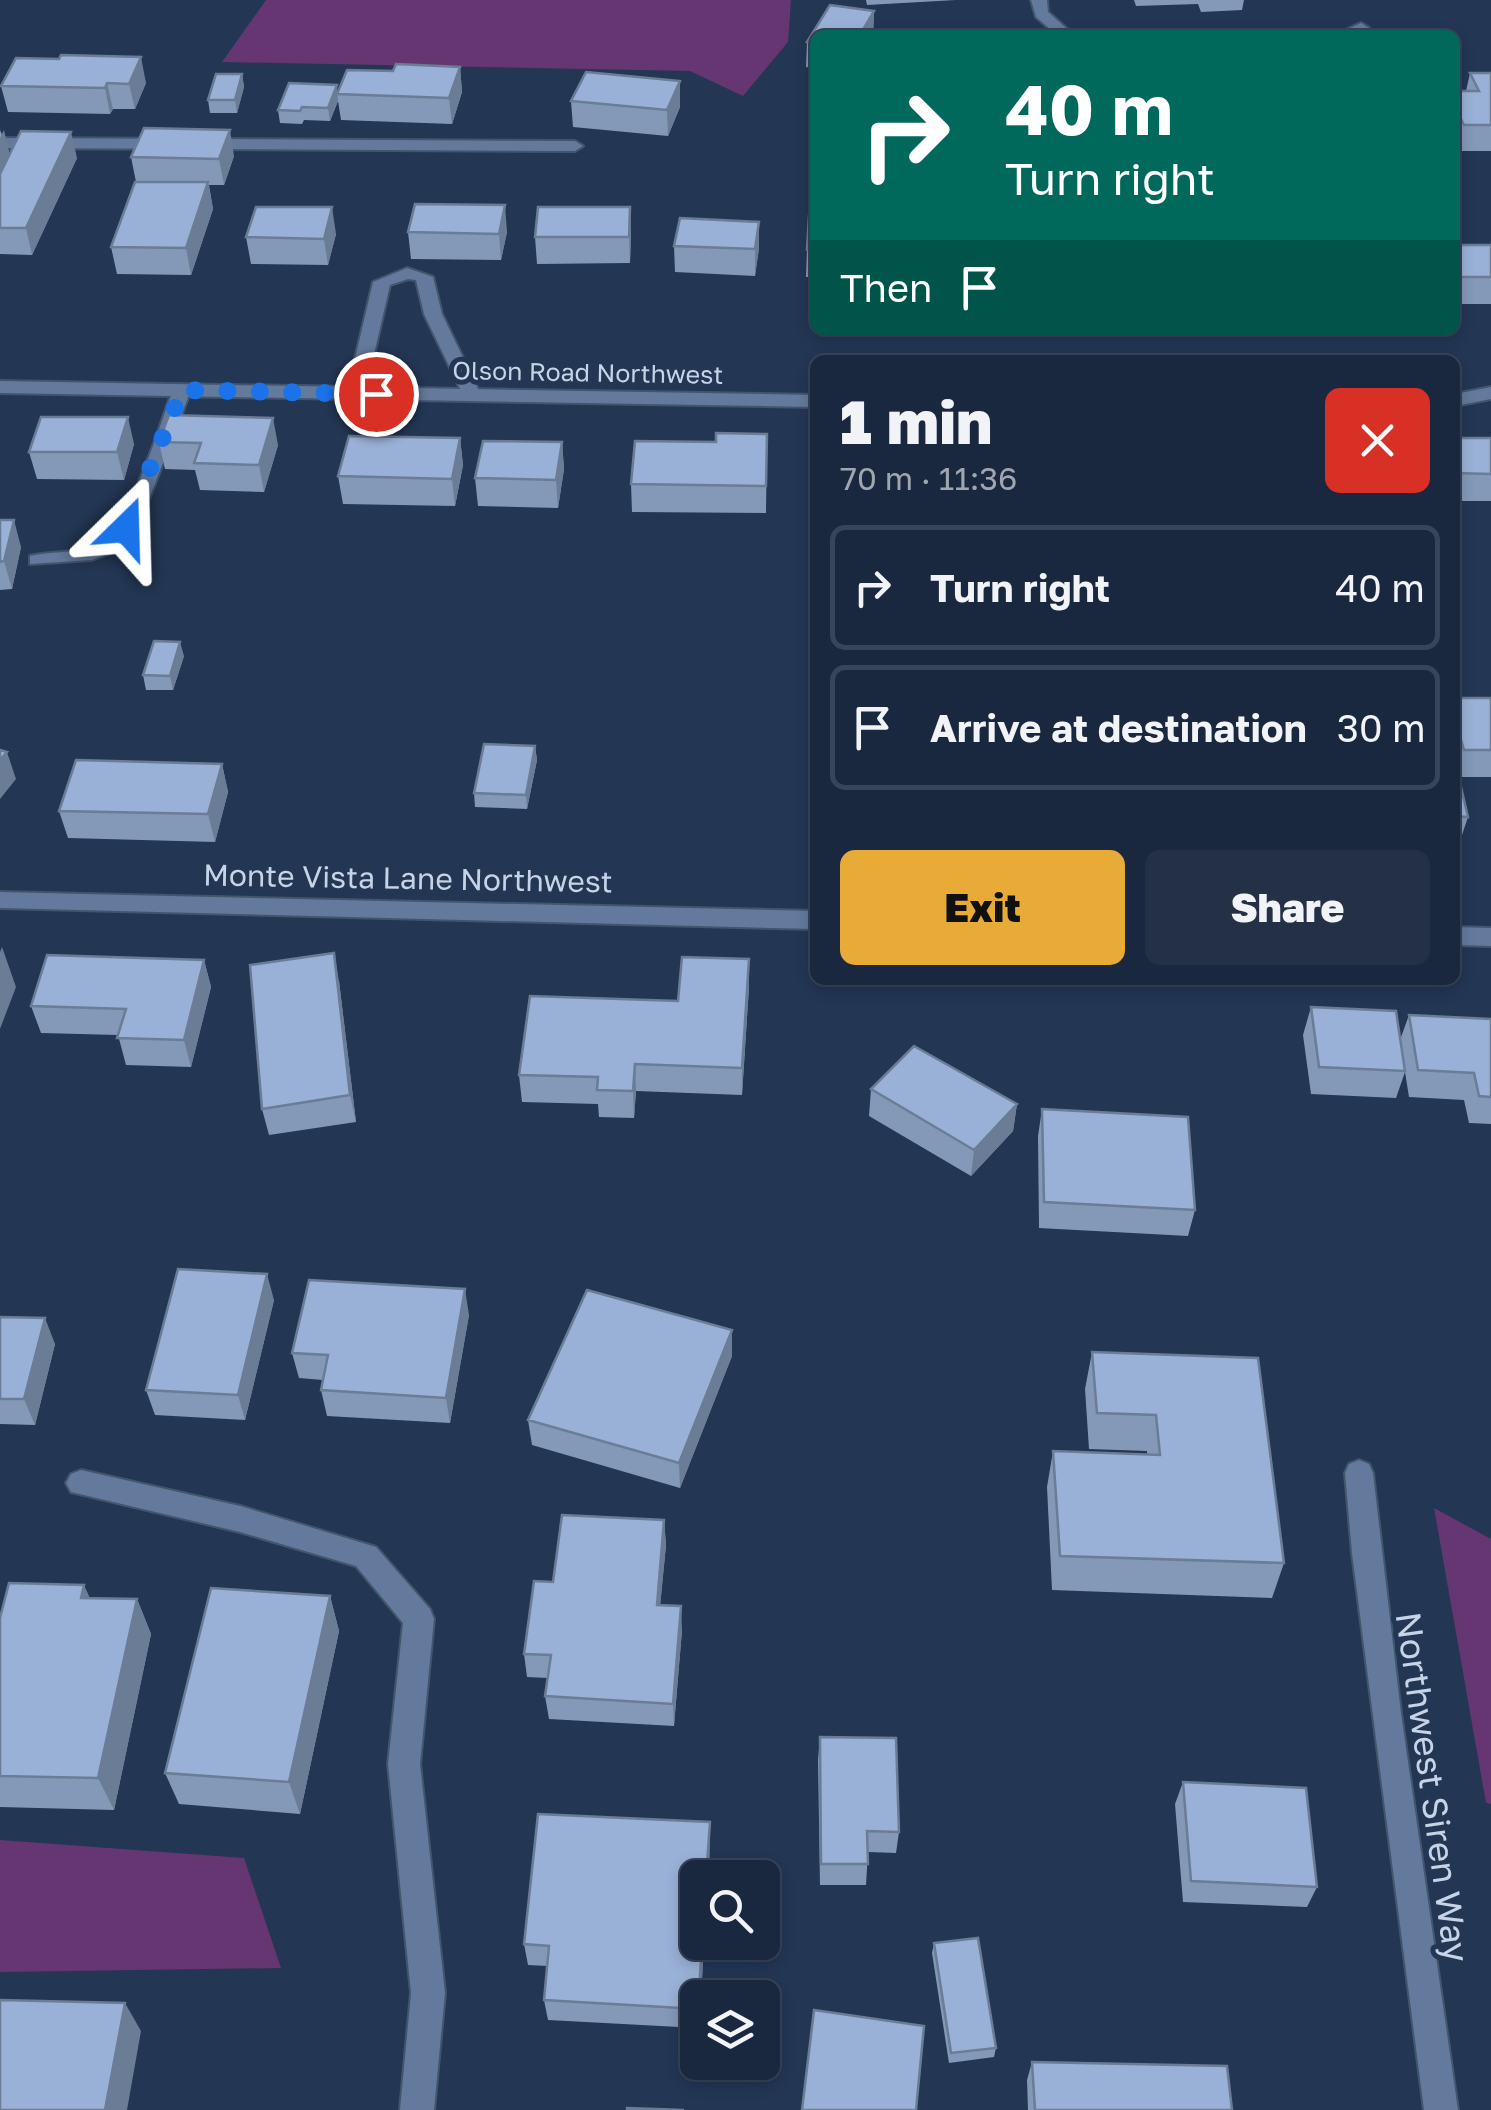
<!DOCTYPE html>
<html lang="en">
<head>
<meta charset="utf-8">
<style>
  :root { --surface:#1a283f; --page:#233046; --text:#f1f3f6; --muted:#9fa6b0; --line:#384459; --accent:#e8ab37 }
  body { margin:0; font-family:"Golos Text",sans-serif; background:var(--page); color:var(--text); height:100vh; display:flex; flex-direction:column; font-size:38px; white-space:nowrap }
  * { box-sizing:border-box; margin:0 }
  p { font-size:32px; color:var(--muted) }
  .icon { flex:none; width:55px; height:55px; fill:none; stroke:currentColor; stroke-width:2; stroke-linecap:round; stroke-linejoin:round }
  .map { position:relative; flex:1; overflow:hidden }
  .drawer { position:absolute; left:810px; top:355px; width:650px; height:630px; display:flex; flex-direction:column; background:var(--surface); border-radius:15px; box-shadow:0 5px 15px #0003,0 0 0 2px var(--line) }
  .drawer>* { flex:none }
  .banner { position:absolute; left:810px; top:30px; width:650px; height:305px; border-radius:15px; box-shadow:0 5px 15px #0003,0 0 0 2px var(--line); background:#00695c; color:#fff; overflow:hidden }
  .fabs { position:absolute; left:680px; top:1860px; display:grid; gap:20px }
  .fabs a { display:grid; place-items:center; width:100px; height:100px; border-radius:15px; background:var(--surface); box-shadow:0 5px 15px #0003,0 0 0 2px var(--line); font-size:50px }
  .pin { position:absolute; display:grid; place-items:center; width:85px; height:85px; color:#fff; margin:-42px; border:5px solid #fff; border-radius:50%; box-shadow:0 2px 10px #0007 }
  .me { position:absolute; width:110px; margin:-55px; rotate:22deg; stroke-linejoin:round; filter:drop-shadow(0 0 8px #0008) }
  .turn { display:flex; align-items:center; gap:35px; height:210px; padding:0 30px; font-size:45px }
  .turn .icon { width:130px; height:130px; stroke-width:2.5 }
  .turn b { display:block; font-size:70px; line-height:85px }
  .then { display:flex; align-items:center; height:95px; padding:0 30px; background:#0003; gap:20px; font-size:38px }
  .round { display:grid; place-items:center; flex:none; width:105px; height:105px; border-radius:15px; background:var(--page) }
  .head { display:flex; align-items:center; justify-content:space-between; height:170px; padding:0 30px }
  h1 { font-size:60px; font-weight:800; line-height:75px }
  .action { display:flex; gap:20px; margin-top:auto; padding:20px 30px }
  .action a { flex:1; height:115px; border-radius:15px; background:var(--accent); color:#111; font-size:40px; font-weight:800; line-height:115px; text-align:center }
  .action a+a { background:var(--page); color:var(--text) }
  ul { padding:0; list-style:none }
  li { display:flex; align-items:center; gap:30px; height:125px; margin:0 20px 15px; padding:0 10px; border:5px solid var(--line); border-radius:15px }
  li div { flex:1 }
  li b { display:block; font-size:38px }
  li em { font-style:normal }
  .map>svg:first-child { display:block }
  .green { fill:#653672 }
  .lines { fill:none; stroke-linecap:round; stroke-linejoin:round }
  .service-casing { stroke:#43546d; stroke-width:4 }
  .minor-casing { stroke:#43546d; stroke-width:4 }
  .service { fill:#637a9c; fill-rule:evenodd }
  .minor { fill:#637a9c; fill-rule:evenodd }
  .wall { fill:#8498b8 }
  .shaded-wall { fill:#6b7c96 }
  .building { fill:#99b1d6; stroke:#6b7c96; stroke-width:2.5 }
  .route { stroke:#1a73e8; stroke-width:18; stroke-dasharray:0 32.4 }
  .labels { text-anchor:middle; dominant-baseline:central; stroke-width:10; stroke-linejoin:round; paint-order:stroke }
  .far-street-label { font-size:25px; fill:#c7d3e7; stroke:#233654 }
  .street-label { font-size:30px; fill:#c7d3e7; stroke:#233654 }
  .near-street-label { font-size:35px; fill:#c7d3e7; stroke:#233654 }
</style>
</head>
<body>
<div class="map">
<svg width="1491" height="2110" viewBox="0 0 1491 2110">
  <rect width="100%" height="100%" fill="#233654"/>
  <path class="green" d="M266 0H791L788 42 743 96 690 71 222 62Z
    M1434 1508 1491 1539V1804L1486 1803Z
    M0 1840 244 1858 281 1968 0 1972Z"/>
  <g class="lines">
    <defs>
      <path id="service" d="M0 138 575 141 583 146 575 151 0 148Z
        M407 268 433 277 442 314 481 395 479 399 472 401 463 395 424 314 416 280 408 279 390 285 365 393 356 399 347 393 373 282Z
        M182 384 191 390 149 499 125 541 115 551 92 560 30 564V556C50 551 72 554 92 547 130 532 158 427 173 390Z
        M1359 1460 1369 1464 1373 1473 1401 1713 1458 2110H1424L1352 1553 1345 1473 1349 1464Z"/>
      <path id="minor" d="M1031 0H1047L1048 12 1074 35H1057L1036 17Z
        M1361 23 1369 28 1366 31 1335 35Z
        M0 381 815 395V407L0 393Z
        M1491 387V399L1455 406V394Z
        M0 892 815 911V929L0 908Z
        M1455 927 1491 928V946L1455 945Z
        M81 1470 240 1506 376 1547 430 1609 434 1619 420 1764 445 1993 434 2110H400L411 1993 388 1764 403 1623 356 1566 240 1532 71 1492 66 1483 71 1474Z"/>
    </defs>
    <use href="#service" class="service-casing"/>
    <use href="#minor" class="minor-casing"/>
    <use href="#service" class="service"/>
    <use href="#minor" class="minor"/>
  </g>
  <path class="wall" d="M866 0H956L867 5Z
    M1134 0H1244L1242 10 1201 12 1198 4 1136 6Z
    M830 5 874 11 873 35H815V68L806 67 807 42Z
    M460 67 462 92 452 124 341 120 338 101 330 121 304 120 302 124 280 123 278 110 338 91 393 71Z
    M1470 73H1491V151H1457L1455 146V91H1466Z
    M242 74 244 87 237 113H210L208 100Z
    M680 81V107L668 136 573 127 571 101Z
    M146 83 135 109H113L110 114 8 112 1 86Z
    M0 130 10 154 77 158 32 255 0 254Z
    M234 156 224 185H209L213 209 191 275 117 274 111 247 136 182 131 157Z
    M815 217V277H806L807 250Z
    M759 222V248L755 276 675 272 674 246Z
    M408 232H507L501 260 411 259Z
    M631 233 630 263 537 264 535 237Z
    M336 234 328 265 251 264 246 237Z
    M1455 245H1491V304H1455Z
    M767 434 766 513 632 512 631 484 716 442Z
    M460 438 463 465 455 506 343 504 338 476Z
    M1455 438H1491V501H1455Z
    M159 442 278 445 264 492 200 490 195 470 165 469Z
    M562 442 564 469 558 508 478 506 475 478Z
    M134 444 124 480 37 479 29 452Z
    M0 520 21 547 12 589 0 590Z
    M184 656 173 690H146L143 675Z
    M1455 698H1491V777H1459L1468 817 1459 844H1455Z
    M535 746 537 760 527 809 475 807 474 793Z
    M222 764 228 792 215 842 68 838 59 811Z
    M204 960 211 987 191 1067 126 1065 118 1035 41 1033 31 1006Z
    M339 981 356 1122 269 1135 262 1109Z
    M749 987 742 1095 636 1091 634 1118 599 1117 598 1104 522 1102 519 1075 678 1001Z
    M1311 1007 1400 1040 1409 1015 1491 1019V1124L1469 1123 1464 1100 1409 1097 1405 1072 1396 1098 1311 1094 1303 1035Z
    M871 1089 1017 1104 1013 1131 971 1176 869 1116Z
    M1042 1109 1195 1210 1188 1236 1039 1228 1038 1136Z
    M274 1300 245 1420 155 1415 146 1390Z
    M469 1315 450 1423 327 1416 321 1390 323 1380 299 1378 292 1353Z
    M0 1317 55 1344 35 1425 0 1424Z
    M1092 1352 1258 1358 1284 1563 1272 1598 1052 1590 1047 1487 1053 1451 1147 1455V1451L1089 1449 1085 1389Z
    M732 1356 680 1488 532 1445 528 1420Z
    M664 1520 666 1545 660 1605 682 1630 674 1726 549 1719 545 1696 548 1678 527 1677 524 1654 553 1582Z
    M330 1596 339 1631 300 1814 179 1804 165 1773Z
    M90 1598 137 1599 151 1634 114 1810 0 1807V1618Z
    M820 1737 899 1832 896 1853 868 1852 866 1885H820L818 1760Z
    M1183 1782 1317 1887 1307 1907 1183 1902 1175 1804Z
    M710 1822 709 1878H698V1942H704L701 1998H698V2028L548 2020 544 2000 548 1966 528 1965 524 1944Z
    M934 1943 996 2048 994 2057 949 2063 932 1953Z
    M1032 2062 1232 2110H1028L1027 2080Z"/>
  <path class="shaded-wall" d="M874 11 873 35H860Z
    M141 57 146 83 135 109 129 84Z
    M460 67 462 92 452 124 449 98Z
    M242 74 244 87 237 113 235 100Z
    M680 81V107L668 136 667 110Z
    M107 83 113 109 110 114 105 88Z
    M337 85 338 101 330 121 328 108Z
    M4 130 10 156 0 178V138Z
    M230 130 234 156 224 185 219 159Z
    M71 132 77 158 32 255 26 228Z
    M208 182 213 209 191 275 186 248Z
    M505 205 507 232 501 260 499 234Z
    M332 207 336 234 328 265 324 239Z
    M630 207 631 233 630 263 629 237Z
    M759 222V248L755 276V249Z
    M128 417 134 444 124 480 117 452Z
    M273 418 278 445 264 492 259 465Z
    M460 438 463 465 455 506 452 479Z
    M562 442 564 469 558 508 556 480Z
    M14 520 21 547 12 589 4 561Z
    M180 642 184 656 173 690 170 676Z
    M535 746 537 760 527 809 526 795Z
    M7 752 16 779 0 799V760Z
    M222 764 228 792 215 842 208 814Z
    M2 947 16 987 0 1029V952Z
    M334 953 339 981 356 1122 350 1095Z
    M749 959V987L742 1095V1068Z
    M204 960 211 987 191 1067 184 1040Z
    M635 1064 636 1091 634 1118 633 1091Z
    M1017 1104 1013 1131 971 1176 974 1150Z
    M267 1274 274 1300 245 1420 238 1395Z
    M465 1289 469 1315 450 1423 446 1398Z
    M45 1318 55 1344 35 1425 24 1399Z
    M732 1330V1356L680 1488 679 1463Z
    M664 1520 666 1545 658 1629 657 1605Z
    M84 1585 100 1620 81 1598Z
    M330 1596 339 1631 300 1814 289 1782Z
    M137 1599 151 1634 114 1810 98 1778Z
    M681 1606 682 1630 674 1726 673 1704Z
    M710 1822 709 1878H706Z
    M702 1942H704L701 1998H699Z
    M125 2003 141 2031 127 2110H105Z"/>
  <path class="building" d="M830 5 874 11 860 35H815V43L807 42Z
    M61 55 141 57 129 84 107 83 105 88 1 86 16 58 59 59Z
    M396 64 460 67 449 98 337 94 347 70 393 71Z
    M586 72 680 81 667 110 571 101Z
    M1470 73H1491V125H1464L1461 119H1455V91H1479Z
    M216 74H242L235 100H208Z
    M289 83 337 85 328 108 302 107 300 111 278 110Z
    M144 128 230 130 219 159 131 157Z
    M21 131 71 132 26 228H0V174Z
    M135 182H208L186 248 111 247Z
    M415 204 505 205 499 234 408 232Z
    M256 207H332L324 239 246 237Z
    M538 207H630L629 237H535Z
    M809 216 815 217V251L807 250Z
    M680 218 759 222 755 249 674 246Z
    M1455 245H1491V277H1455Z
    M169 415 273 418 259 465 194 463 201 443 159 442Z
    M41 417H128L117 452H29Z
    M716 433 767 434 766 486 631 484 635 441 716 442Z
    M349 436 460 438 452 479 338 476Z
    M1455 438H1491V474L1455 473Z
    M483 441 562 442 556 480 475 478Z
    M0 520H14L4 561 0 562Z
    M154 641 180 642 170 676 143 675Z
    M1455 698H1491V750H1464L1455 719Z
    M484 744 535 746 526 795 474 793Z
    M0 750 7 752 0 760Z
    M76 760 222 764 208 814 59 811Z
    M1455 761 1468 817 1455 816Z
    M334 953 350 1095 262 1109 250 965Z
    M47 955 204 960 184 1040 117 1038 126 1009 31 1006Z
    M682 957 749 959 742 1068 635 1064 633 1091 597 1090 598 1077 519 1075 530 996 678 1001Z
    M1311 1007 1396 1011 1405 1071 1319 1067Z
    M1409 1015 1491 1019V1097L1479 1096 1474 1073 1418 1070Z
    M914 1046 1017 1104 974 1150 871 1089Z
    M1042 1109 1188 1117 1195 1210 1044 1202Z
    M178 1269 267 1274 238 1395 146 1390Z
    M309 1280 465 1289 446 1398 321 1390 328 1355 292 1353Z
    M587 1290 732 1330 679 1463 528 1420Z
    M0 1317 45 1318 24 1399H0Z
    M1092 1352 1258 1358 1284 1563 1060 1556 1053 1451 1160 1455 1156 1415 1097 1413Z
    M562 1515 664 1520 657 1605 681 1606 673 1704 545 1696 551 1655 524 1654 534 1581 553 1582Z
    M9 1583 84 1585 81 1598 137 1599 98 1778 0 1776V1618Z
    M211 1588 330 1596 289 1782 165 1773Z
    M820 1737 896 1738 899 1832 867 1831 868 1864H821Z
    M1183 1782 1306 1788 1317 1887 1191 1881Z
    M538 1814 710 1822 706 1878H698V1942H702L698 2009 544 2000 549 1946 524 1944Z
    M978 1938 996 2048 951 2053 934 1943Z
    M0 2000 125 2003 105 2110H0Z
    M814 2010 924 2026 916 2110H802Z
    M1032 2062 1227 2066 1232 2110H1035Z
    M627 2108 684 2110H627Z"/>
  <g class="lines">
    <path class="route" d="M126 528 182 390 376 394"/>
  </g>
  <g class="labels">
    <g class="far-street-label">
      <text transform="translate(588 372) rotate(1)">Olson Road Northwest</text>
    </g>
    <g class="street-label">
      <text transform="translate(408 878) rotate(1)">Monte Vista Lane Northwest</text>
    </g>
    <g class="near-street-label">
      <text transform="translate(1433 1787) rotate(82)">Northwest Siren Way</text>
    </g>
  </g>
</svg>
<div class="fabs">
<a><svg class="icon" aria-label="search" viewBox="0 0 24 24"><circle cx="10" cy="10" r="6"/><path d="M15 15l6 6"/></svg></a>
<a><svg class="icon" aria-label="layers" viewBox="0 0 24 24"><path d="M12 4l9 5-9 5-9-5zM3 14l9 5 9-5"/></svg></a>
</div>
<div class="pin" style="left:376px;top:394px;background:#d93025"><svg class="icon" aria-label="arrive" viewBox="0 0 24 24"><path d="M6 21V4h12l-3 4 3 4H6"/></svg></div>
<svg class="me" style="left:126px;top:528px" viewBox="-20 -20 40 40"><path d="M0-17L14 15 0 8-14 15z" fill="#1a73e8" stroke="#fff" stroke-width="4"/></svg>
<div class="banner">
<div class="turn"><svg class="icon" aria-label="right" viewBox="0 0 24 24"><path d="M7 20v-9h11M14 6l5 5-5 5"/></svg><div><b>40 m</b>Turn right</div></div>
<div class="then">Then<svg class="icon" aria-label="arrive" viewBox="0 0 24 24"><path d="M6 21V4h12l-3 4 3 4H6"/></svg></div>
</div>
<section class="drawer">
<div class="head"><div><h1>1 min</h1><p>70 m · 11:36</p></div><a class="round" style="background:#d93025;color:#fff"><svg class="icon" aria-label="close" viewBox="0 0 24 24"><path d="M6 6l12 12M18 6L6 18"/></svg></a></div>
<ul>
<li><svg class="icon" aria-label="right" viewBox="0 0 24 24"><path d="M7 20v-9h11M14 6l5 5-5 5"/></svg><div><b>Turn right</b></div><em>40 m</em></li>
<li><svg class="icon" aria-label="arrive" viewBox="0 0 24 24"><path d="M6 21V4h12l-3 4 3 4H6"/></svg><div><b>Arrive at destination</b></div><em>30 m</em></li>
</ul>
<div class="action"><a>Exit</a><a>Share</a></div>
</section>
</div>
</body>
</html>
